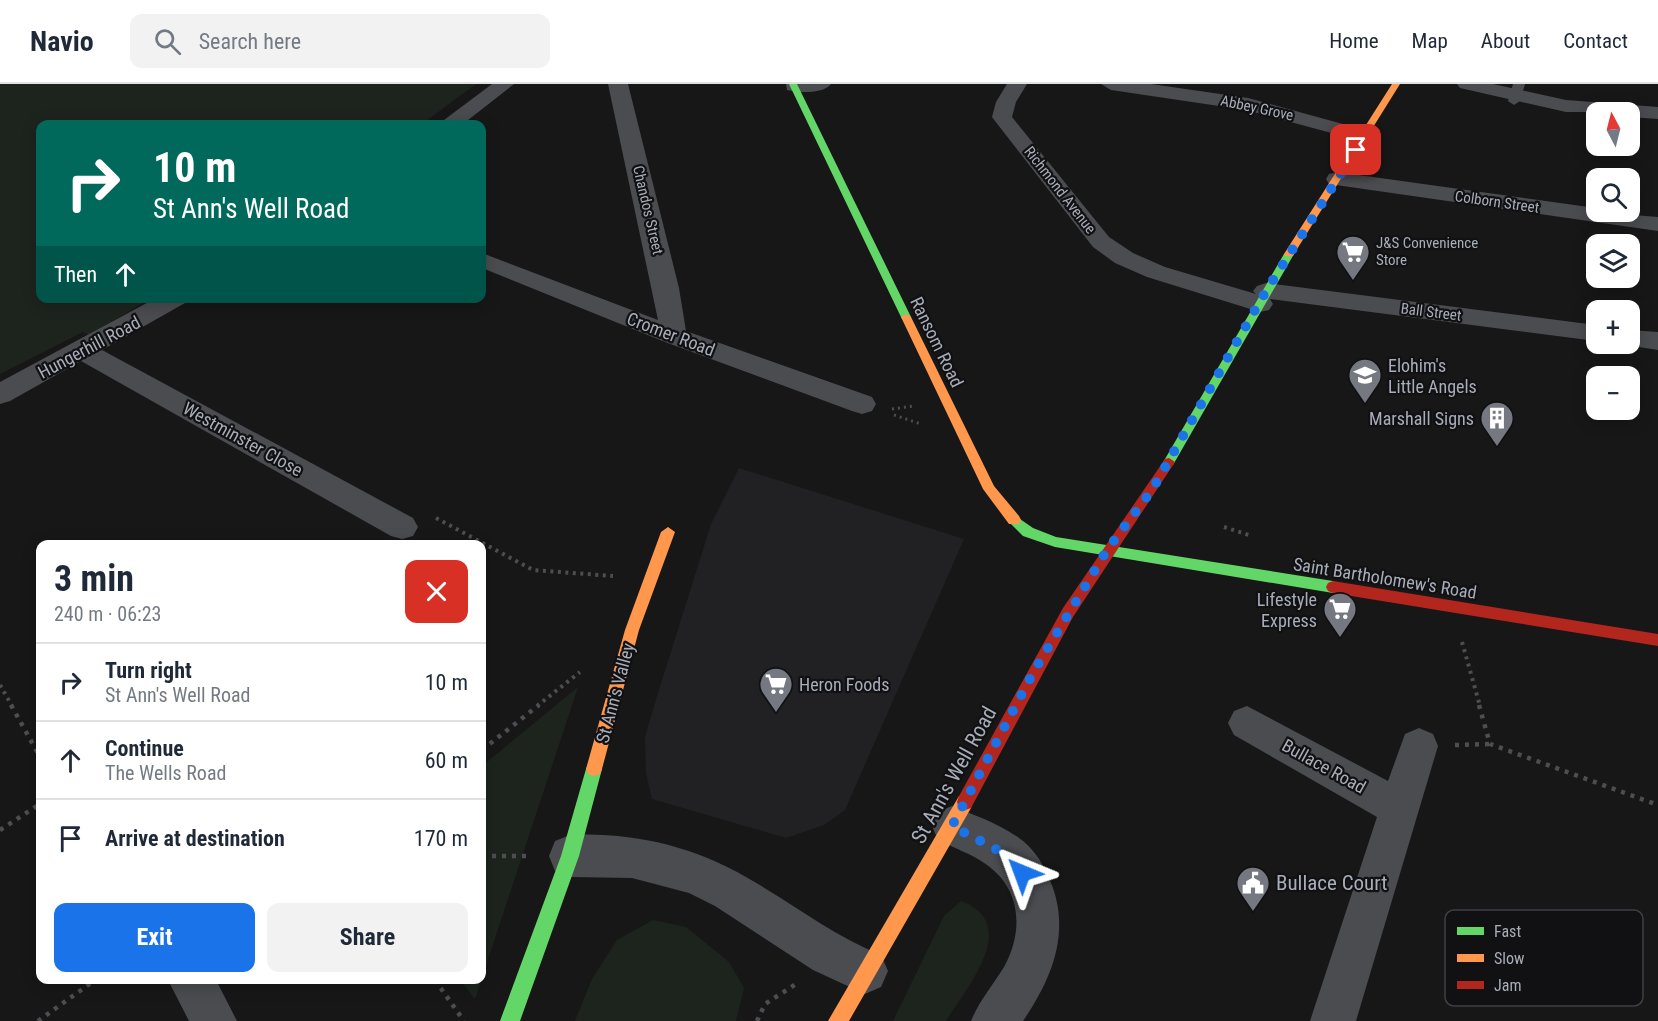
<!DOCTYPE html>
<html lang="en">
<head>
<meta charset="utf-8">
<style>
  :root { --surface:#fff; --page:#f2f2f3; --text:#1f2937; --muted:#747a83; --line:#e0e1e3; --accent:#1a73e8 }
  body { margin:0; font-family:"Roboto Condensed",sans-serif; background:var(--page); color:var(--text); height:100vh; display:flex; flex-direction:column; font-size:22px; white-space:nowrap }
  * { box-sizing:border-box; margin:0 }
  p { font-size:20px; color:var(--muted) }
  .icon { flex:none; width:33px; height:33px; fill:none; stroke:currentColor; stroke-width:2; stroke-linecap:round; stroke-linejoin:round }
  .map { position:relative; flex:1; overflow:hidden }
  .sheet { position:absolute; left:36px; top:456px; width:450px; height:444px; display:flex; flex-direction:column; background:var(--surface); border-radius:12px; box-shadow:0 3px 15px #0003 }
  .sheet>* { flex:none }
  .hud { position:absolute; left:36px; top:36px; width:450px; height:183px; border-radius:12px; box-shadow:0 3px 15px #0003; background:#00695c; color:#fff; overflow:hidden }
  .needle { width:39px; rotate:353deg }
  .controls { position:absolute; left:1586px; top:18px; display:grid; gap:12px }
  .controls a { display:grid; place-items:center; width:54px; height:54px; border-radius:12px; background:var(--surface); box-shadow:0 3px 15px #0003; font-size:30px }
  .pin { position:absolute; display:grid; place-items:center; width:51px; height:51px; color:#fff; margin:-26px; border-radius:12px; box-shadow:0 3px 9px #0006 }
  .me { position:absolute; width:66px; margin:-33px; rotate:316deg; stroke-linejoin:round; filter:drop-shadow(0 0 4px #0008) }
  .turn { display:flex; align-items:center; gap:21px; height:126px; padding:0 18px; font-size:27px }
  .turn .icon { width:78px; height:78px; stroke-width:2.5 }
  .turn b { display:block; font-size:42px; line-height:51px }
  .then { display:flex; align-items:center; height:57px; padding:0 18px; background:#0003; gap:12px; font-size:22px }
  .round { display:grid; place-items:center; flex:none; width:63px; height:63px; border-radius:12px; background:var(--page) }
  .summary { display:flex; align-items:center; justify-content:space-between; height:102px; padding:0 18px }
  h1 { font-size:36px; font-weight:700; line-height:45px }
  .cta { display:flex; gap:12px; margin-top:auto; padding:12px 18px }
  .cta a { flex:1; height:69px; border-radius:12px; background:var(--accent); color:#fff; font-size:24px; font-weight:700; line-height:69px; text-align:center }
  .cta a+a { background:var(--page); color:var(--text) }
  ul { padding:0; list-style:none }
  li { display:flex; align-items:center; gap:18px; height:78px; padding:0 18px; border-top:2px solid var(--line) }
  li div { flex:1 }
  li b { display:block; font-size:22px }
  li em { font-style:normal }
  header { display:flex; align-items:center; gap:36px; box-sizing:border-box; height:84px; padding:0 30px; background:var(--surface); border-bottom:2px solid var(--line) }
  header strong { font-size:28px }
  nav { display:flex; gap:33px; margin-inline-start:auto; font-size:21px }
  .search { width:420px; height:54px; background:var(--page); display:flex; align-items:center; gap:15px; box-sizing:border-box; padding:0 21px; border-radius:12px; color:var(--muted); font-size:22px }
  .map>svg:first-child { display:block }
  .built { fill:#212123 }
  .green { fill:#1d241e }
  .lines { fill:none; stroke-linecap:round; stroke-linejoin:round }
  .path-far2 { stroke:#4d4e52; stroke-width:3; stroke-dasharray:2 4; stroke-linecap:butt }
  .path-far1 { stroke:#4d4e52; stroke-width:4; stroke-dasharray:3 4.5; stroke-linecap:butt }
  .path { stroke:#4d4e52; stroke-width:4.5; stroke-dasharray:4 6; stroke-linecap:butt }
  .lane { fill:#4b4c50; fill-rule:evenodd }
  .street { fill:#4b4c50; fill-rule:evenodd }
  .fast { fill:#63d668; fill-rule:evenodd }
  .slow { fill:#ff974d; fill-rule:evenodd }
  .jam { fill:#b3261e; fill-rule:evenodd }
  .route { stroke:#1a73e8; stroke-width:10; stroke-dasharray:0 18 }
  .labels { text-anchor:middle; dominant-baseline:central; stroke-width:4.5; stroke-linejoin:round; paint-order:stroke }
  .far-street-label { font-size:15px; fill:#a8adb8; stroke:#111113 }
  .far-poi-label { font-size:15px; fill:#a8adb8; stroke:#111113; text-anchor:start }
  .street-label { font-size:18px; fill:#a8adb8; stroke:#111113 }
  .poi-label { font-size:18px; fill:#a8adb8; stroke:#111113; text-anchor:start }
  .near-street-label { font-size:21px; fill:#a8adb8; stroke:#111113 }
  .near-poi-label { font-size:21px; fill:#a8adb8; stroke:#111113; text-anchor:start }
  .key { fill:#111113; stroke:#3e4045; stroke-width:1.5 }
  .key-label { font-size:16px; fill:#a8adb8 }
</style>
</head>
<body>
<header>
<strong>Navio</strong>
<div class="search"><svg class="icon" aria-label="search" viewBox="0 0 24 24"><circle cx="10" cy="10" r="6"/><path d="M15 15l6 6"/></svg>Search here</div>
<nav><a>Home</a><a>Map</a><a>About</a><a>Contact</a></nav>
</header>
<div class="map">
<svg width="1658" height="937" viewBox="0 0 1658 937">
  <rect width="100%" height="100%" fill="#171717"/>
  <path class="built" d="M739 384 964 455 845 726 824 741 786 754 652 715 646 689 645 653 658 609 711 440Z"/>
  <path class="green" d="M0 0H476L422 40H40V214L150 215 89 251 83 248 0 290Z
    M578 603 475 915 460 896H482V682Z
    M961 817C1022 840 967 903 946 937H893L944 832Z
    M653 836 686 843 729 878 744 904 736 937H575L592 895 617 856Z"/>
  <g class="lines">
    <path class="path-far2" d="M892 325 914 322
      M894 331 921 340"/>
    <path class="path-far1" d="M436 434 533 486 613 492
      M1224 443 1252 452
      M1462 558 1480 622
      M0 601 12 622
      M537 622 580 588"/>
    <path class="path" d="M11 621 40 673
      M1479 621 1490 660 1658 721
      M1455 661 1490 660
      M482 666 539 621
      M0 746 40 720
      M482 772H528
      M435 896 464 937
      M38 937 95 896
      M757 937 765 920 796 900"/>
    <path class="lane" d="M1513 0H1525L1520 17 1514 21 1508 17Z"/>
    <path class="street" d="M492 0H514L463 40H441L444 36Z
      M608 0H628L679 204 686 247 872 313 876 320 872 327 862 330 852 327 665 258 482 184V169L658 236Z
      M786 0H831C824 10 798 9 787 6Z
      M1007 0H1027L1016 18 1012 33 1109 153 1133 169 1165 183 1256 210 1253 207 1257 202 1266 199 1596 241V257L1270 215 1273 220 1269 226 1260 228 1147 193 1115 179 1093 163 995 37 992 33 996 18Z
      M1101 0H1151L1248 14 1372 48 1375 52 1372 56 1365 58 1246 26 1111 6Z
      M1457 0H1493L1566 16 1658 23V35L1629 33V28H1566L1460 4Z
      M1337 88 1596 124V128L1658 133V147L1329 100 1326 95 1329 90Z
      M156 214H188L185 219 102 266 413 434 418 443 413 452 402 455 391 452 81 277 10 317 0 320V298Z
      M1629 246 1658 248V266L1620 260H1629Z
      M1247 622 1388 697 1405 650 1419 644 1433 650 1438 662 1356 937H1310L1377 733 1234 651 1228 639 1234 627Z
      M952 722C974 731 1000 740 1019 754 1032 763 1041 776 1047 790 1073 842 1054 892 1023 937H971C979 917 993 901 1004 883 1024 847 1021 805 987 781 972 770 954 764 938 756L932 742 938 728Z
      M570 751C632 748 692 762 746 793 792 819 832 851 881 871L888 887 881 903 865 910 813 886 715 822 689 809 632 794 570 793 555 787 549 772 555 757Z
      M168 896H216L237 937H189Z"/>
    <path class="fast" d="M789 0H797L911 233 910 235H902L901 233Z
      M1289 167 1294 170 1173 381H1165L1163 378 1165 375 1284 170Z
      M1014 431 1033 444 1056 453 1333 497 1338 499 1340 503 1338 507 1333 509 1055 463 1023 452 1007 436Z
      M594 678 600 680 602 685 579 772 520 937H500L561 772 586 685 588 680Z"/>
    <path class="slow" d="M1392 0H1400L1294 170 1293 172H1285L1284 170Z
      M906 230 911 233 994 402 1019 432 1021 436 1019 440H1009L983 405 901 233Z
      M668 443 675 448 639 546 602 685 600 690 594 692 588 690 586 685 625 546 661 448Z
      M965 710 971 712 973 718 971 724 849 937H828L959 712Z"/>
    <path class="jam" d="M1169 374 1175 378 1073 533 971 724 965 726 959 724 957 718 959 712 1063 524 1165 375Z
      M1333 497 1658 550V562L1333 509 1328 507 1326 503 1328 499Z"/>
  </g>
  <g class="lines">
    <path class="route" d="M1022 789 1009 772 952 742 1034 587 1107 466 1152 406 1266 207 1356 66"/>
  </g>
  <defs>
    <symbol id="supermarket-pin" viewBox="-11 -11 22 30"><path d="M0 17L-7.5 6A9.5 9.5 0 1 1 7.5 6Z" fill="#757880" stroke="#111113"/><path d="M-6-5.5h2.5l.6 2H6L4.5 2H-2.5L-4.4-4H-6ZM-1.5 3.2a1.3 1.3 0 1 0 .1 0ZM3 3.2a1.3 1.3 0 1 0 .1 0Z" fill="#fff"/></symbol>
    <symbol id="school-pin" viewBox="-11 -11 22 30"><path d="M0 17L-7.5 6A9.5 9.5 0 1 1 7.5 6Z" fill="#757880" stroke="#111113"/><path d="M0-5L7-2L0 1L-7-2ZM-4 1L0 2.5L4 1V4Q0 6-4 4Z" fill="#fff"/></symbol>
    <symbol id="building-pin" viewBox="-11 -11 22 30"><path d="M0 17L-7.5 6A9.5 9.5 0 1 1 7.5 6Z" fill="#757880" stroke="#111113"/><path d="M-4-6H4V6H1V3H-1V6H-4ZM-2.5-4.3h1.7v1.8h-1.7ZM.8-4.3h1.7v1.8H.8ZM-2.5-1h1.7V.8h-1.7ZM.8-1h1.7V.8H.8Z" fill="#fff"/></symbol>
    <symbol id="civic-pin" viewBox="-11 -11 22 30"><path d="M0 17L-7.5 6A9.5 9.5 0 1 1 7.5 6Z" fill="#757880" stroke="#111113"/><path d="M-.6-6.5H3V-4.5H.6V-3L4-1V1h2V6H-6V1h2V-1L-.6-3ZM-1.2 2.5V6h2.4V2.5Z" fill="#fff"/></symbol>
  </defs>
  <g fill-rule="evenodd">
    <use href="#supermarket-pin" x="1334" y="149" width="38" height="52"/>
    <use href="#school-pin" x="1346" y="272" width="38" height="52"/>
    <use href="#building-pin" x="1478" y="315" width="38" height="52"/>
    <use href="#supermarket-pin" x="1321" y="506" width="38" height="52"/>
    <use href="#supermarket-pin" x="757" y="581" width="38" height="52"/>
    <use href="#civic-pin" x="1234" y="780" width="38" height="52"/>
  </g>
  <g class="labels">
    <g class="far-street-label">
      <text transform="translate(1257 24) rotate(12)">Abbey Grove</text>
      <text transform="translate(1060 106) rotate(52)">Richmond Avenue</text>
      <text transform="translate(1497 118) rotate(8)">Colborn Street</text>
      <text transform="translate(648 126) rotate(77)">Chandos Street</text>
      <text transform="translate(1431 228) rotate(7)">Ball Street</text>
    </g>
    <g class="far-poi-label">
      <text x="1376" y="159">J&amp;S Convenience<tspan x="1376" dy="17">Store</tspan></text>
    </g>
    <g class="street-label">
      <text transform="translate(671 250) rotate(21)">Cromer Road</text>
      <text transform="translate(937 258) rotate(64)">Ransom Road</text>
      <text transform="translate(89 263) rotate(-28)">Hungerhill Road</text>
      <text transform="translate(243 355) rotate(29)">Westminster Close</text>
      <text transform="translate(1385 494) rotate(9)">Saint Bartholomew's Road</text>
      <text transform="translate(615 609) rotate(-75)">St Ann's Valley</text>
      <text transform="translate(1324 682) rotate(29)">Bullace Road</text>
    </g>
    <g class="poi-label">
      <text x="1388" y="281">Elohim's<tspan x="1388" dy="21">Little Angels</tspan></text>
      <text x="1474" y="334" text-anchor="end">Marshall Signs</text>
      <text x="1317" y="515" text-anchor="end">Lifestyle<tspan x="1317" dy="21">Express</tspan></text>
      <text x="799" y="600">Heron Foods</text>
    </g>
    <g class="near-street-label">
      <text transform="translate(954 691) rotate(-61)">St Ann's Well Road</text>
    </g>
    <g class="near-poi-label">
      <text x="1276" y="799">Bullace Court</text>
    </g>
  </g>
  <rect x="1445" y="826" width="198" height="96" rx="9" class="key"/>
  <rect x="1457" y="843" width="27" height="8" fill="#63d668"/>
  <rect x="1457" y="870" width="27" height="8" fill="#ff974d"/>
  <rect x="1457" y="897" width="27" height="8" fill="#b3261e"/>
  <g class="key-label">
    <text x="1494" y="853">Fast</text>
    <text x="1494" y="880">Slow</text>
    <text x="1494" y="907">Jam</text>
  </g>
</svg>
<div class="controls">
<a><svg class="needle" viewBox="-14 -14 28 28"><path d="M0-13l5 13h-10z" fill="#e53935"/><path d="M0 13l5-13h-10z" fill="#747a83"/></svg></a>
<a><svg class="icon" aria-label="search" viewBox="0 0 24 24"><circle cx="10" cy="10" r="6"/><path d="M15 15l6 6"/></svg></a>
<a><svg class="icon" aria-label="layers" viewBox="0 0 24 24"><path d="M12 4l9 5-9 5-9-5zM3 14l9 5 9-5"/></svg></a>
<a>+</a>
<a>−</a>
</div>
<div class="pin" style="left:1356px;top:66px;background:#d93025"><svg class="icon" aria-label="arrive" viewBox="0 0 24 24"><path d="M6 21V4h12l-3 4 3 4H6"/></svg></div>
<svg class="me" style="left:1022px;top:789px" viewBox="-20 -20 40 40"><path d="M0-17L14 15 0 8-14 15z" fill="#1a73e8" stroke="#fff" stroke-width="4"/></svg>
<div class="hud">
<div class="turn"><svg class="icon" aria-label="right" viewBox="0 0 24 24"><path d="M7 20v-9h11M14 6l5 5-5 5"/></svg><div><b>10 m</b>St Ann's Well Road</div></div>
<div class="then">Then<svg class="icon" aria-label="ahead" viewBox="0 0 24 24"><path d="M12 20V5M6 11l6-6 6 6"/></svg></div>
</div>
<section class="sheet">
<div class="summary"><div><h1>3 min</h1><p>240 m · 06:23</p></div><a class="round" style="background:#d93025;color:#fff"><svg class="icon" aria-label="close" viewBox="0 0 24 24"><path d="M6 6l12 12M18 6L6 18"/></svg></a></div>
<ul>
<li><svg class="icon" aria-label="right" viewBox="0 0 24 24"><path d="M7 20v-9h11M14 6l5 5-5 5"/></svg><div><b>Turn right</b><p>St Ann's Well Road</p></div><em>10 m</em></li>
<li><svg class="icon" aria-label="ahead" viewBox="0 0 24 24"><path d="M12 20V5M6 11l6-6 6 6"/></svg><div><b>Continue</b><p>The Wells Road</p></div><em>60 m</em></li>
<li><svg class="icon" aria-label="arrive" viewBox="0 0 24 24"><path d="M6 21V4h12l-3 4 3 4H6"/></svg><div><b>Arrive at destination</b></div><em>170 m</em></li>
</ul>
<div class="cta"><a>Exit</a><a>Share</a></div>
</section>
</div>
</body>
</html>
